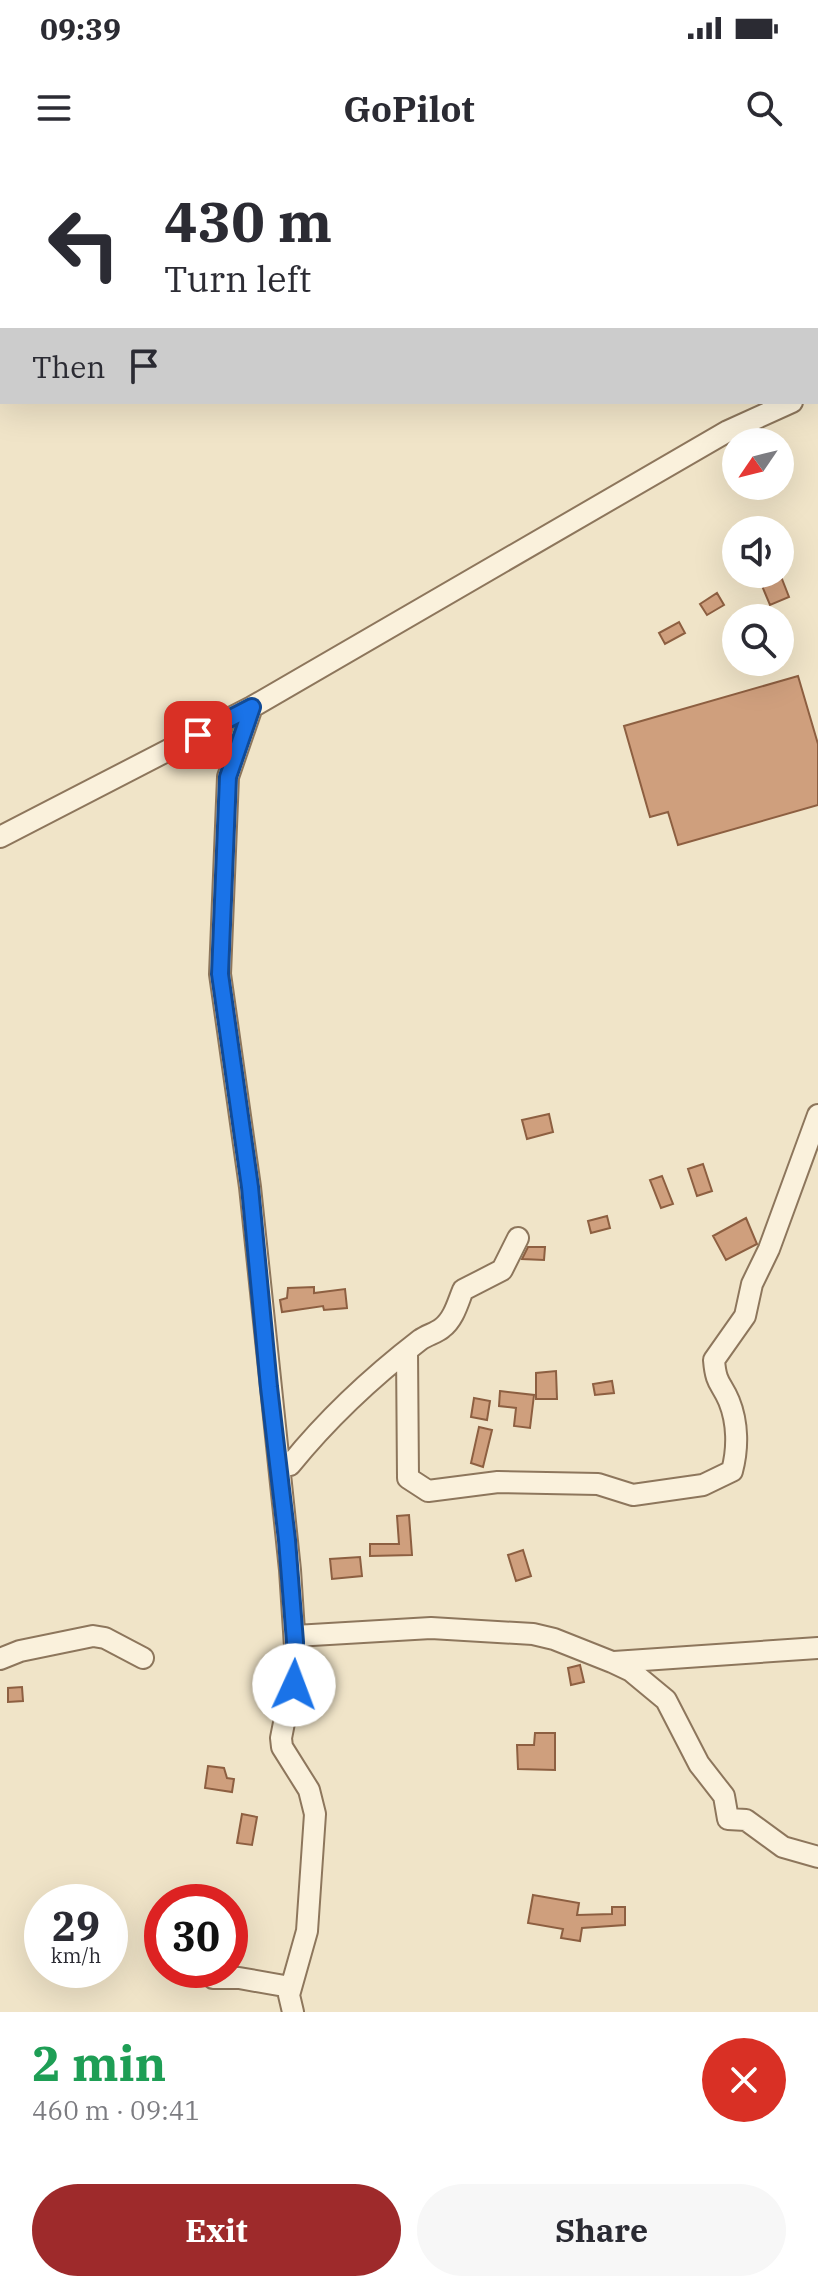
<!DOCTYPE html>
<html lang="en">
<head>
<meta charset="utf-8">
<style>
  :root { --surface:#fff; --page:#f7f7f7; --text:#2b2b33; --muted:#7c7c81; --accent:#9e2a2b }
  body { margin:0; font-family:"IBM Plex Serif",serif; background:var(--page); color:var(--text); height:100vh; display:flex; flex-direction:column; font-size:30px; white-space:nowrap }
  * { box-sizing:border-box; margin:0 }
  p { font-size:26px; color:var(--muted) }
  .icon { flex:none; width:44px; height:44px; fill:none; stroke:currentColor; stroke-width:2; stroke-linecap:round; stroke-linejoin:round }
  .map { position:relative; height:1852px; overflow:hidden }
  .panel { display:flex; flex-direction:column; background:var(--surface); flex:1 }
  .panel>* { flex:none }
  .top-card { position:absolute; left:0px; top:0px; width:818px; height:244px; box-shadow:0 8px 32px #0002; background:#fff; color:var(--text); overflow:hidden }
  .needle { width:52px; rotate:235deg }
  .fabs { position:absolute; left:722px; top:268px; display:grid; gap:16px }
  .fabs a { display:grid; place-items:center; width:72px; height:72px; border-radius:50%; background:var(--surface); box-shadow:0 8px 32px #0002; font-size:40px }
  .speed { position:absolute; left:24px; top:1724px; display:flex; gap:16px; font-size:40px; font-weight:700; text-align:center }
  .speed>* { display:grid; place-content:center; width:104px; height:104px; border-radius:50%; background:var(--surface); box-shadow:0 8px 32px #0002; line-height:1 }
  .speed small { font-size:20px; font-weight:400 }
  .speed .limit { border:12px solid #d22; background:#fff; color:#111 }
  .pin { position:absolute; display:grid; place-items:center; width:68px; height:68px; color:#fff; margin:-34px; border-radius:16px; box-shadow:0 4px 12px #0006 }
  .me { position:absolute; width:88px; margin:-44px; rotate:2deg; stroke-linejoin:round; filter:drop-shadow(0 0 6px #0008) }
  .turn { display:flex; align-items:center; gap:28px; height:168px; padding:0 32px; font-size:36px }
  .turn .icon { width:104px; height:104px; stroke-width:2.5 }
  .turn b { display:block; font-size:56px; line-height:68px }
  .then { display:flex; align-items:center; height:76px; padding:0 32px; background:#0003; gap:16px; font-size:30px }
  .round { display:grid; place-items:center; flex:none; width:84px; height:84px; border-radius:42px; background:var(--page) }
  .head { display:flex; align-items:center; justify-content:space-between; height:136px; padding:0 32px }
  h1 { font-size:48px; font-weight:700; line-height:60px; color:#1e9e55 }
  .primary-button { display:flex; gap:16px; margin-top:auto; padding:16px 32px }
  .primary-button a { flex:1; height:92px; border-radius:48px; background:var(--accent); color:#fff; font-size:32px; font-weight:700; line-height:92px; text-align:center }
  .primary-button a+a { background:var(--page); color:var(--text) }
  .status { display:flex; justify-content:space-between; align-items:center; height:56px; padding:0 40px; background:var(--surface); direction:ltr }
  .status svg { height:22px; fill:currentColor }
  header { display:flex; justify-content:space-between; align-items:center; height:104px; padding:0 32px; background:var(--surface); font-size:36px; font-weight:700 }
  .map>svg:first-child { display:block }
  .building { fill:#cf9f7d; stroke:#8d5f41; stroke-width:2 }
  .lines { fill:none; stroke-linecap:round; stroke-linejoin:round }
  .minor-casing { stroke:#8d765c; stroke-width:24 }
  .minor { stroke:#faf1dc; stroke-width:20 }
  .route-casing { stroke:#114b97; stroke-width:20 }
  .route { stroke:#1a73e8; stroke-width:14 }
</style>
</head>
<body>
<div class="status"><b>09:39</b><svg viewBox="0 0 49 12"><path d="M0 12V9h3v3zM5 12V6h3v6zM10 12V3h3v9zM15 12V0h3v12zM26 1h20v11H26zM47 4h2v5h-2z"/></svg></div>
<header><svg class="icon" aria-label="menu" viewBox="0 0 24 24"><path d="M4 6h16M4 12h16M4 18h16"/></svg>GoPilot<svg class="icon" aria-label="search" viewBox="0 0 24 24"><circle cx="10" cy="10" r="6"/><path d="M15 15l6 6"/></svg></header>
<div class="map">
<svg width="818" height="1852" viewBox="0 0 818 1852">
  <rect width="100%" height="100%" fill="#f0e4c8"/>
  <path class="building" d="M776 414H780L789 437 770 445 760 421Z
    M717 433 724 445 707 455 700 444Z
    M679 462 685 473 665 484 659 473Z
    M798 516 818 584V645L678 685 668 652 650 657 624 566Z
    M549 954 553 972 527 979 522 960Z
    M703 1004 712 1031 697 1036 688 1009Z
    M662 1016 673 1044 661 1048 650 1020Z
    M607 1056 610 1068 591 1073 588 1061Z
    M746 1058 757 1084 726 1100 713 1076Z
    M528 1087H545L544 1100 522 1099Z
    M314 1127V1133L345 1129 347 1148 324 1150 323 1146 282 1152 280 1140 287 1138 288 1128Z
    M556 1211 557 1239H536V1213Z
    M612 1221 614 1233 595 1235 593 1224Z
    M500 1231 534 1235 530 1268 514 1266 516 1248 499 1246Z
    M474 1238 490 1241 487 1260 471 1257Z
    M479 1267 492 1270 483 1307 471 1303Z
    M409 1355 412 1395 370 1396V1384H399L397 1356Z
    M523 1390 531 1416 516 1421 508 1395Z
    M360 1397 362 1416 332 1419 330 1399Z
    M580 1505 584 1522 571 1525 568 1508Z
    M22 1527 23 1541 8 1542V1528Z
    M535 1573H555V1610L518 1609 517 1585H534Z
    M208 1606 224 1608 227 1618 234 1619 232 1632 205 1628Z
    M242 1654 257 1657 252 1685 237 1683Z
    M533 1735 579 1743 577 1755 612 1754V1747H625V1765L582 1768 580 1781 561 1778 563 1769 528 1763Z"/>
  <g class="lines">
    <defs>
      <path id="minor" d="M816 231 818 230
        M252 547 228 617 220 814 250 1027 290 1410 296 1502 281 1578 282 1587 309 1630 315 1654 307 1771 289 1835 293 1852
        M0 677 252 547 728 271 792 242
        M407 1191 408 1318 428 1331 498 1322 598 1324 633 1335 703 1325 732 1311C738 1289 738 1263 729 1241 721 1222 716 1225 714 1200L745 1156 752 1124 769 1089 818 955
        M290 1305C328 1258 372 1217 420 1180 427 1175 436 1173 442 1168 454 1159 458 1142 463 1130L502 1110 518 1078
        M295 1476 431 1468 533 1474 554 1479 612 1502 631 1511 666 1540 699 1604 724 1636 728 1659 746 1660 783 1687 818 1697
        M0 1499 20 1491 93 1476 105 1478 143 1498
        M614 1502 818 1488
        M213 1818H239L290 1827"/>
    </defs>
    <use href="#minor" class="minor-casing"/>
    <use href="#minor" class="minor"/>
  </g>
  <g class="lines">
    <defs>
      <path id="route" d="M198 575 252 547 228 617 220 814 250 1027 269 1227 287 1380 295 1482 294 1525"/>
    </defs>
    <use href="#route" class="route-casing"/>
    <use href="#route" class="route"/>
  </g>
</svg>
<div class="fabs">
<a><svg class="needle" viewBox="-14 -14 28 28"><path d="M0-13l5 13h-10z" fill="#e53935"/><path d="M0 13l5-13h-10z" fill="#7c7c81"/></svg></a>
<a><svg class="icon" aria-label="sound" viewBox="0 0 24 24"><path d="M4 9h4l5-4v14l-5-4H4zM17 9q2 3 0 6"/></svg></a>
<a><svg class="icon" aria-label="search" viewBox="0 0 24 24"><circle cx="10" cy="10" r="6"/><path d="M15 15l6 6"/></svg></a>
</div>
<div class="speed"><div>29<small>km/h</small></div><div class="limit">30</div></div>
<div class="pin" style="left:198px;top:575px;background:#d93025"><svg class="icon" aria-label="arrive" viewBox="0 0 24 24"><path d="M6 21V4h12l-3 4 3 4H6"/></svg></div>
<svg class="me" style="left:294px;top:1525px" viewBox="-20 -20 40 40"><circle r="19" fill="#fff"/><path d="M0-13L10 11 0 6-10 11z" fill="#1a73e8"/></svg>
<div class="top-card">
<div class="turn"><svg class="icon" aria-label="left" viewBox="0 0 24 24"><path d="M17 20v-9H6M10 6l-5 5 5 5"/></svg><div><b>430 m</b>Turn left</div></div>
<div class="then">Then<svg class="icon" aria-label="arrive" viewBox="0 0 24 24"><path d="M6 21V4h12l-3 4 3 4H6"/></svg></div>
</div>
</div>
<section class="panel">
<div class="head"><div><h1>2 min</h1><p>460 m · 09:41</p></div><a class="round" style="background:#d93025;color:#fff"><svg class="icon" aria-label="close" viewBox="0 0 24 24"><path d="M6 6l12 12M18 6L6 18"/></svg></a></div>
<div class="primary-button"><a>Exit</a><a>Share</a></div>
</section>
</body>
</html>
